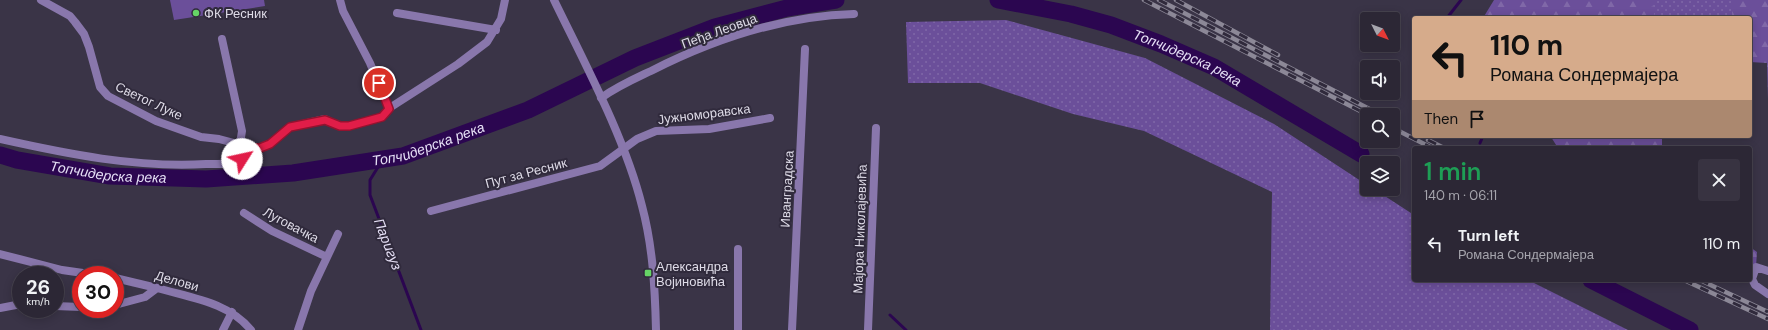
<!DOCTYPE html>
<html lang="en">
<head>
<meta charset="utf-8">
<style>
  :root { --surface:#2c2735; --page:#383341; --text:#f1f3f6; --muted:#a6a5ad; --line:#484450 }
  body { margin:0; font-family:"DM Sans",sans-serif; background:var(--page); color:var(--text); height:100vh; display:flex; flex-direction:column; font-size:15px; white-space:nowrap }
  * { box-sizing:border-box; margin:0 }
  p { font-size:13px; color:var(--muted) }
  .icon { flex:none; width:22px; height:22px; fill:none; stroke:currentColor; stroke-width:2; stroke-linecap:round; stroke-linejoin:round }
  .map { position:relative; flex:1; overflow:hidden }
  .panel { position:absolute; left:1412px; top:146px; width:340px; height:136px; display:flex; flex-direction:column; background:var(--surface); border-radius:4px; box-shadow:0 2px 10px #0003,0 0 0 1px var(--line) }
  .panel>* { flex:none }
  .hud { position:absolute; left:1412px; top:16px; width:340px; height:122px; border-radius:4px; box-shadow:0 2px 10px #0003,0 0 0 1px var(--line); background:#d6ab8b; color:#111; overflow:hidden }
  .needle { width:26px; rotate:132deg }
  .controls { position:absolute; left:1360px; top:12px; display:grid; gap:8px }
  .controls a { display:grid; place-items:center; width:40px; height:40px; border-radius:4px; background:var(--surface); box-shadow:0 2px 10px #0003,0 0 0 1px var(--line); font-size:20px }
  .speed { position:absolute; left:12px; top:266px; display:flex; gap:8px; font-size:20px; font-weight:700; text-align:center }
  .speed>* { display:grid; place-content:center; width:52px; height:52px; border-radius:50%; background:var(--surface); box-shadow:0 2px 10px #0003,0 0 0 1px var(--line); line-height:1 }
  .speed small { font-size:10px; font-weight:400 }
  .speed .limit { border:6px solid #d22; background:#fff; color:#111 }
  .pin { position:absolute; display:grid; place-items:center; width:34px; height:34px; color:#fff; margin:-17px; border:2px solid #fff; border-radius:50%; box-shadow:0 1px 4px #0007 }
  .me { position:absolute; width:44px; margin:-22px; rotate:55deg; stroke-linejoin:round; filter:drop-shadow(0 0 3px #0008) }
  .turn { display:flex; align-items:center; gap:14px; height:84px; padding:0 12px; font-size:18px }
  .turn .icon { width:52px; height:52px; stroke-width:2.5 }
  .turn b { display:block; font-size:28px; line-height:34px }
  .then { display:flex; align-items:center; height:38px; padding:0 12px; background:#0003; gap:8px; font-size:15px }
  .round { display:grid; place-items:center; flex:none; width:42px; height:42px; border-radius:4px; background:var(--page) }
  .overview { display:flex; align-items:center; justify-content:space-between; height:68px; padding:0 12px }
  h1 { font-size:24px; font-weight:600; line-height:30px; color:#1e9e55 }
  ul { padding:0; list-style:none }
  li { display:flex; align-items:center; gap:12px; height:60px; padding:0 12px }
  li div { flex:1 }
  li b { display:block; font-size:15px }
  li em { font-style:normal }
  .map>svg:first-child { display:block }
  .grass { fill:url(#grass-dots) }
  .forest { fill:url(#forest-firs) }
  .park { fill:#6b4f9a }
  .lines { fill:none; stroke-linecap:round; stroke-linejoin:round }
  .stream { stroke:#2b0650; stroke-width:3 }
  .river { stroke:#2b0650; stroke-width:17 }
  .minor { stroke:#8977ac; stroke-width:8 }
  .tertiary { stroke:#8977ac; stroke-width:8 }
  .rail-casing { stroke:#8c8897; stroke-width:4.5 }
  .rail { stroke:#302a3c; stroke-width:3; stroke-dasharray:9; stroke-linecap:butt }
  .route-casing { stroke:#92132f; stroke-width:10 }
  .route { stroke:#e11d48; stroke-width:7 }
  .poi-dot { fill:#66d466; stroke:#302a3c; stroke-width:1.5 }
  .labels { text-anchor:middle; dominant-baseline:central; stroke-width:4; stroke-linejoin:round; paint-order:stroke }
  .poi-label { font-size:13px; fill:#dedbe7; stroke:#302a3c; text-anchor:start }
  .street-label { font-size:13px; fill:#dedbe7; stroke:#302a3c }
  .water-label { font-size:14px; font-style:italic; fill:#e5dff5; stroke:#302a3c }
</style>
</head>
<body>
<div class="map">
<svg width="1768" height="330" viewBox="0 0 1768 330">
  <defs>
    <pattern id="grass-dots" width="8" height="8" patternUnits="userSpaceOnUse"><rect width="8" height="8" fill="#6b4f9a"/><path d="M2 2h.1M6 6h.1" fill="none" stroke="#8068a8" stroke-width="1.8" stroke-linecap="round"/></pattern>
    <pattern id="forest-firs" width="22" height="20" patternUnits="userSpaceOnUse"><rect width="22" height="20" fill="#6b4f9a"/><path d="M5 1l3.5 6h-7zM16 11l3.5 6h-7z" fill="#8068a8"/></pattern>
  </defs>
  <rect width="100%" height="100%" fill="#3a3447"/>
  <path class="grass" d="M1649 0H1732V18H1653Z
    M1006 20 1145 58 1274 124 1367 185V189H1374L1414 215V280H1528L1628 330H1270L1272 192 1144 131 1073 114 980 83H908L906 22Z"/>
  <path class="forest" d="M1494 0H1651L1655 18H1483Z
    M1732 0H1768V99L1767 63 1750 62V18H1732Z
    M1521 136H1662V148H1558L1551 137Z
    M1750 247 1757 252 1756 267 1750 264Z"/>
  <path class="park" d="M170 0H264L265 6 174 20Z"/>
  <g class="lines">
    <path class="stream" d="M1447 18 1461 0
      M1480 143 1483 136
      M383 159 370 180V195L421 330
      M890 315 906 330"/>
    <g class="river">
      <path id="s1" d="M998 0 1071 14 1111 25 1161 44 1214 67 1361 154"/>
      <path id="s2" d="M0 155 17 160 110 176 206 179 293 173 403 156 528 110 635 58 715 27 787 8 836 0"/>
      <path d="M1591 280 1690 330"/>
    </g>
    <path class="minor" d="M41 0 70 16 75 22 84 34 89 47 100 87 108 96 156 121 201 137 219 139 256 149 270 144 290 127 325 119 339 126H349L382 117 391 107 458 64 487 42 501 19 505 0
      M340 0 343 11 370 63 389 109
      M397 13 496 30
      M222 39 242 131 240 144
      M601 98C618 86 632 80 651 71 714 39 783 16 854 14
      M0 139C67 154 136 168 206 164 218 164 231 165 242 159 246 157 249 152 252 148
      M431 211 600 166 637 139 656 131 709 129 770 118
      M244 213 272 231 327 257
      M0 254 62 270 97 275
      M1768 271 1756 267 1752 279 1755 285 1768 294
      M115 278 157 288
      M223 330 232 312
      M298 330 311 291 338 234
      M738 330V249
      M792 330 805 49
      M868 330 876 128"/>
    <path class="tertiary" d="M554 0C585 64 625 138 642 206 653 247 655 289 656 330
      M115 305 145 297 157 288C191 298 228 302 251 330
      M55 306 81 307
      M0 308 21 304"/>
    <defs>
      <path id="rail" d="M1144 0 1368 115
        M1159 0 1381 115
        M1176 0 1278 55
        M1393 128 1432 148
        M1428 140 1444 148
        M1684 280 1768 319
        M1700 280 1768 312"/>
    </defs>
    <use href="#rail" class="rail-casing"/>
    <use href="#rail" class="rail"/>
  </g>
  <g class="lines">
    <defs>
      <path id="route" d="M242 159 252 148H260L270 144 290 127 325 120 340 126H349L382 117 389 109 379 83"/>
    </defs>
    <use href="#route" class="route-casing"/>
    <use href="#route" class="route"/>
  </g>
  <g class="poi-dot">
    <circle cx="196" cy="13" r="4"/>
    <rect x="644" y="269" width="8" height="8" rx="2"/>
  </g>
  <g class="labels">
    <g class="poi-label">
      <text x="204" y="13">ФК Ресник</text>
      <text x="656" y="266">Александра<tspan x="656" dy="15">Војиновића</tspan></text>
    </g>
    <g class="street-label">
      <text transform="translate(719 31) rotate(-20)">Пеђа Леовца</text>
      <text transform="translate(149 101) rotate(25)">Светог Луке</text>
      <text transform="translate(704 114) rotate(-7)">Јужноморавска</text>
      <text transform="translate(526 173) rotate(-15)">Пут за Ресник</text>
      <text transform="translate(787 189) rotate(-87)">Иванградска</text>
      <text transform="translate(291 225) rotate(28)">Луговачка</text>
      <text transform="translate(860 229) rotate(-88)">Мајора Николајевића</text>
      <text transform="translate(177 281) rotate(16)">Делови</text>
    </g>
    <g class="water-label">
      <text stroke="none"><textPath href="#s1" startOffset="199">Топчидерска река</textPath></text>
      <text stroke="none"><textPath href="#s2" startOffset="434">Топчидерска река</textPath></text>
      <text stroke="none"><textPath href="#s2" startOffset="110">Топчидерска река</textPath></text>
      <text transform="translate(388 244) rotate(69)">Паригуз</text>
    </g>
  </g>
</svg>
<div class="controls">
<a><svg class="needle" viewBox="-14 -14 28 28"><path d="M0-13l5 13h-10z" fill="#e53935"/><path d="M0 13l5-13h-10z" fill="#a6a5ad"/></svg></a>
<a><svg class="icon" aria-label="sound" viewBox="0 0 24 24"><path d="M4 9h4l5-4v14l-5-4H4zM17 9q2 3 0 6"/></svg></a>
<a><svg class="icon" aria-label="search" viewBox="0 0 24 24"><circle cx="10" cy="10" r="6"/><path d="M15 15l6 6"/></svg></a>
<a><svg class="icon" aria-label="layers" viewBox="0 0 24 24"><path d="M12 4l9 5-9 5-9-5zM3 14l9 5 9-5"/></svg></a>
</div>
<div class="speed"><div>26<small>km/h</small></div><div class="limit">30</div></div>
<div class="pin" style="left:379px;top:83px;background:#d93025"><svg class="icon" aria-label="arrive" viewBox="0 0 24 24"><path d="M6 21V4h12l-3 4 3 4H6"/></svg></div>
<svg class="me" style="left:242px;top:159px" viewBox="-20 -20 40 40"><circle r="19" fill="#fff"/><path d="M0-13L10 11 0 6-10 11z" fill="#e11d48"/></svg>
<div class="hud">
<div class="turn"><svg class="icon" aria-label="left" viewBox="0 0 24 24"><path d="M17 20v-9H6M10 6l-5 5 5 5"/></svg><div><b>110 m</b>Романа Сондермајера</div></div>
<div class="then">Then<svg class="icon" aria-label="arrive" viewBox="0 0 24 24"><path d="M6 21V4h12l-3 4 3 4H6"/></svg></div>
</div>
<section class="panel">
<div class="overview"><div><h1>1 min</h1><p>140 m · 06:11</p></div><a class="round"><svg class="icon" aria-label="close" viewBox="0 0 24 24"><path d="M6 6l12 12M18 6L6 18"/></svg></a></div>
<ul>
<li><svg class="icon" aria-label="left" viewBox="0 0 24 24"><path d="M17 20v-9H6M10 6l-5 5 5 5"/></svg><div><b>Turn left</b><p>Романа Сондермајера</p></div><em>110 m</em></li>
</ul>
</section>
</div>
</body>
</html>
